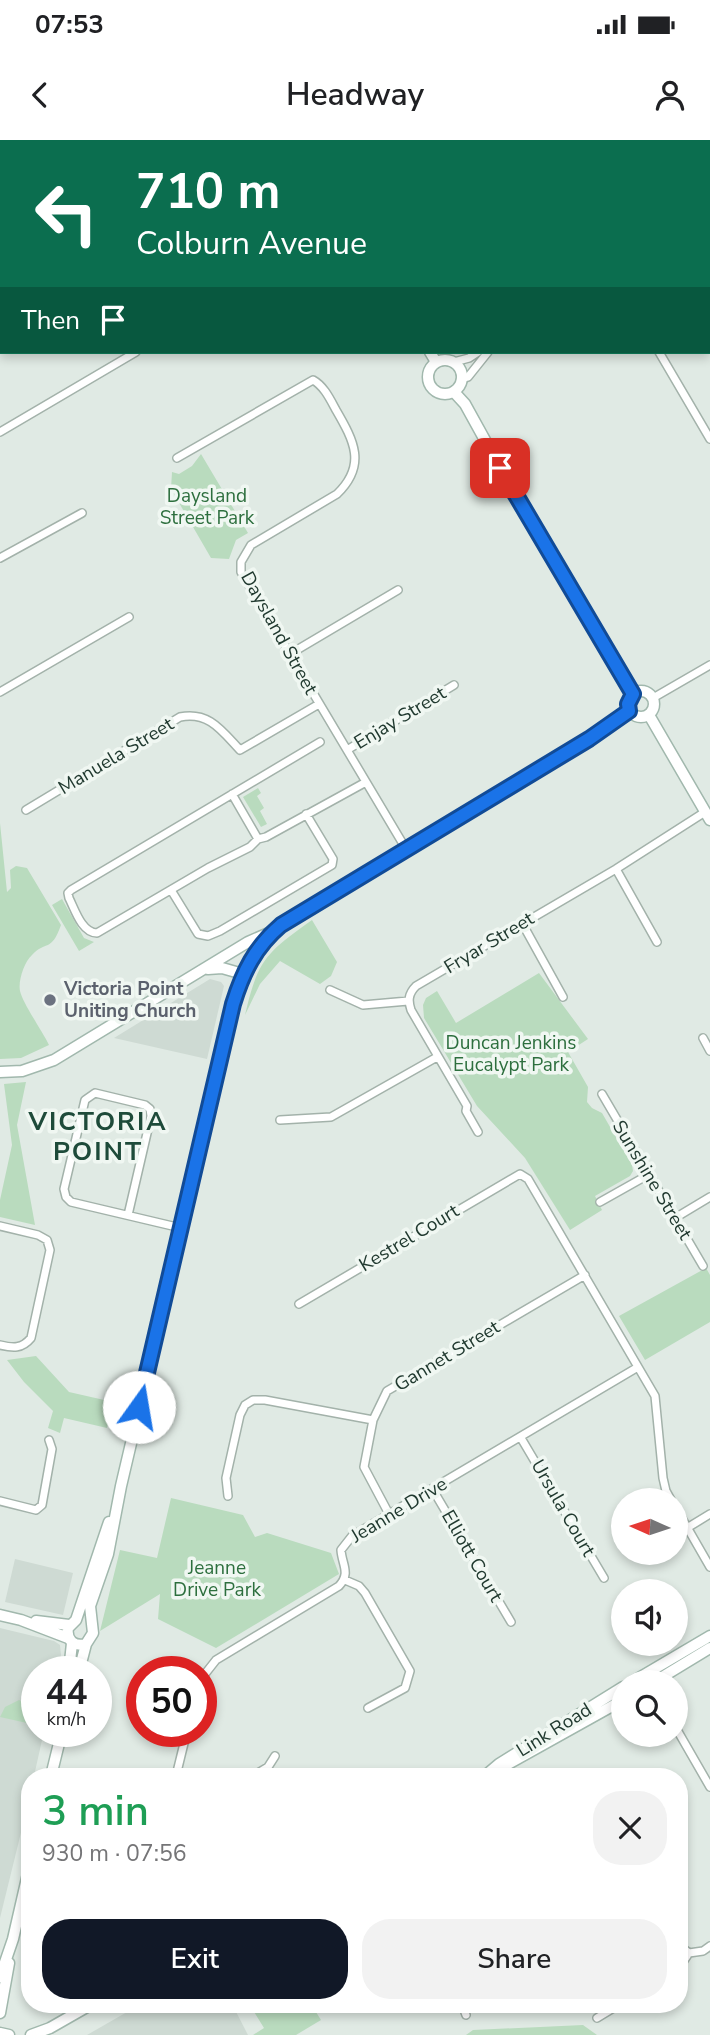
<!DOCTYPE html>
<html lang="en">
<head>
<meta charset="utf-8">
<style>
  :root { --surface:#fff; --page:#f2f2f2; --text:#202124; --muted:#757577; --accent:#111827 }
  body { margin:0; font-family:"Nunito Sans",sans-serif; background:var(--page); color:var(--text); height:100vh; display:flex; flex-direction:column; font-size:26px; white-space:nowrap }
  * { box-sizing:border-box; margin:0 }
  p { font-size:23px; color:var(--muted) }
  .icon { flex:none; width:38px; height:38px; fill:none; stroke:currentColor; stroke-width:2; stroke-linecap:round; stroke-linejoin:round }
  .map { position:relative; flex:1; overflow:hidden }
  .side { position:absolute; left:21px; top:1628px; width:667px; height:245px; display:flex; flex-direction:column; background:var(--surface); border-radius:28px; box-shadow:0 4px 10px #0003 }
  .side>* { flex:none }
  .banner { position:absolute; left:0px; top:0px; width:710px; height:214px; box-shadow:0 4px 10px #0003; background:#0b6e4f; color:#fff; overflow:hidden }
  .needle { width:46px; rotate:273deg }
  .tools { position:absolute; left:611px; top:1348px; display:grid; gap:14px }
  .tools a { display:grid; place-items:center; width:77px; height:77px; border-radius:50%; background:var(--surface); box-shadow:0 4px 10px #0003; font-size:35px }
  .speed { position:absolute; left:21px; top:1516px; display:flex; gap:14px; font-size:35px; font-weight:700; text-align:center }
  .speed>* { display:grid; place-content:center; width:91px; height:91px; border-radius:50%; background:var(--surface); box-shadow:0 4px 10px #0003; line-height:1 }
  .speed small { font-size:18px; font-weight:400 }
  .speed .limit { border:10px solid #d22; background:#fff; color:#111 }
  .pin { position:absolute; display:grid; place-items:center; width:60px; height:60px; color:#fff; margin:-30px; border-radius:14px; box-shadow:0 4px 10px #0006 }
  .me { position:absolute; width:77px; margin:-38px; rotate:13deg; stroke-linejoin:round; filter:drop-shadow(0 0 5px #0008) }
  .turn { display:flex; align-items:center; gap:24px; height:147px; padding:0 21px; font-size:32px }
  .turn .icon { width:91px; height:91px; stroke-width:2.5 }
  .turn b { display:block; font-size:49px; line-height:60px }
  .then { display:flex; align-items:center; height:66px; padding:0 21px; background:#0003; gap:14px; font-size:26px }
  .round { display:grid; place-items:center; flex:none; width:74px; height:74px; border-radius:28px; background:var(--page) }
  .overview { display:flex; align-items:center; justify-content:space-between; height:119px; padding:0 21px }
  h1 { font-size:42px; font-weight:600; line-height:52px; color:#1e9e55 }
  .cta { display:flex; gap:14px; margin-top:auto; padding:14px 21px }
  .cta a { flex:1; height:80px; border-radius:28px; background:var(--accent); color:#fff; font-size:28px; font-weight:600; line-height:80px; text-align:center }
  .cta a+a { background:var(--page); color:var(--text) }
  .status { display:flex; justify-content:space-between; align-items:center; height:49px; padding:0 35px; background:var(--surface); direction:ltr }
  .status svg { height:19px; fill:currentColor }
  header { display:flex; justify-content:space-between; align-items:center; height:91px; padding:0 21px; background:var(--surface); font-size:32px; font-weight:600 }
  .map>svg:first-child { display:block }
  .built { fill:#cedad3 }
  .green { fill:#b9dbbe }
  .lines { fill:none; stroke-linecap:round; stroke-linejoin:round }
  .street-casing { stroke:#a3b2aa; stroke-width:10 }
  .secondary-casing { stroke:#a1b8ad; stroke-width:13 }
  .street { stroke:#fff; stroke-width:7 }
  .secondary { stroke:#fff; stroke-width:10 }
  .route-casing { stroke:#114b97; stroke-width:18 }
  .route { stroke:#1a73e8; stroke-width:12 }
  .worship-dot { fill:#6b7280; stroke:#f0f7f2; stroke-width:2.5 }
  .labels { text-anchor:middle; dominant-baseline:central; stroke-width:7; stroke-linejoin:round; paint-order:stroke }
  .park-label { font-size:19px; fill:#2d6f3e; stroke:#f0f7f2 }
  .street-label { font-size:19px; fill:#213a30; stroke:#f0f7f2 }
  .worship-label { font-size:19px; font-weight:bold; fill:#5b616d; stroke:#f0f7f2; text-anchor:start }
  .district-label { font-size:26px; font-weight:bold; letter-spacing:2px; fill:#1e4b3a; stroke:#f0f7f2 }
</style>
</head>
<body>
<div class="status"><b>07:53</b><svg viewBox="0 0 49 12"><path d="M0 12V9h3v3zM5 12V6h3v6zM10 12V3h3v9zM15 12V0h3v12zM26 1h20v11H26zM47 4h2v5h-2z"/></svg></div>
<header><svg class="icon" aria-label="back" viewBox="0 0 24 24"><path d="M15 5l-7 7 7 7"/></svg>Headway<svg class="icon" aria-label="person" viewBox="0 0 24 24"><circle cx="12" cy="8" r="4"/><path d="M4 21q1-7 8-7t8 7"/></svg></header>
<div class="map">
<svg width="710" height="1895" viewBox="0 0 710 1895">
  <rect width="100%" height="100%" fill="#e0eae4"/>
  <path class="built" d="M210 839 221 842 224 846 207 919 114 898Z
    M15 1419 73 1433 63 1475 5 1462Z
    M0 1488 54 1501 60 1505 61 1515 58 1531H37V1591H44L34 1636H30V1656L0 1778Z
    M141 1864H232L248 1895H87Z"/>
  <path class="green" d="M201 314 248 393 236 400 229 419 211 418 171 349 172 332 179 334 192 326Z
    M258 648 261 653 257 656 264 668 260 671 267 684 261 687 243 657Z
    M0 683 7 752 11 748 10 730 16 726 27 728 61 785C51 813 46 800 32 815 24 822 18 841 20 851 23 864 43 892 49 905L21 918 0 919Z
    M62 759 84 798 94 802 79 811 52 765Z
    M312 780 337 822 331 836 320 844 280 821 260 844 245 875C258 819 266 813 312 780Z
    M539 833 588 899 568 912 588 947 587 962 592 968 602 973 632 1025 633 1031 630 1036 595 1056 602 1070 570 1090 525 1018 477 966 424 878 423 865 426 858 437 851 456 883Z
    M26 942 17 985 35 1085 0 1077V1060L12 1005 4 944Z
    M706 1128 710 1135V1182L645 1220 619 1176Z
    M36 1216 69 1252 113 1262 107 1288 64 1278 60 1293 48 1288 53 1271 24 1242 7 1220Z
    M171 1358 243 1375 255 1397 267 1393 331 1413 339 1434 216 1508 158 1479 160 1454 100 1491 120 1410 157 1418Z
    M19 1560 37 1570V1580L27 1583 0 1577 5 1567Z
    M242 1864H311L321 1880 296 1895H253L264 1888 253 1870 247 1872Z
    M583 1885 597 1895H466L473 1890Z"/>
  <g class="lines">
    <defs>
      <path id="street" d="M181 0 182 2
        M2 2 5 0
        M423 2 426 0
        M671 2 672 0
        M0 34 2 37
        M659 212 710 299
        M454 222 469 218 478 212
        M463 238 468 237 488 212
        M0 292 136 212
        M177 318 313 240C324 246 330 259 336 270 354 301 367 325 337 354L251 405 241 422V432L406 709
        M0 418 82 373
        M290 514 398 450
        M0 552 129 477
        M653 558 710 525
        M320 602 71 750 68 753 69 758C75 770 82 793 97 793L208 728 250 707 258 699 266 697 366 642
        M347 610 454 545
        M232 654 258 699
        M26 670 180 577C209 571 222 591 240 610L319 564
        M616 729 657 802
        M171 750 198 794 208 796 220 791 332 725 333 719 306 674
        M522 783 563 857
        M330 850 363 865 408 861
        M703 898 710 911
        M602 954 703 1126
        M280 980 331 977 437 917
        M478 992 466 971 467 966 411 870C408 861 408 854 416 846L616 729 705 672
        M600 1062 648 1035
        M128 1075 151 976 150 969 145 965 95 953 85 960 64 1049 66 1057 71 1062 181 1088
        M675 1078 710 1057
        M0 1086 38 1095 47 1100 50 1110 31 1198C22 1209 13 1208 0 1205
        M299 1164 520 1034 528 1039 655 1256 663 1338 666 1351 671 1360
        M521 1298 604 1438
        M433 1350 511 1482
        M228 1356 226 1338 240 1275 245 1265 253 1260H265L373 1280
        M0 1361 36 1370 42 1365 52 1309 49 1300
        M676 1368 710 1427
        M389 1374 364 1327 373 1280 387 1251 585 1135
        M687 1388 710 1374
        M345 1440 359 1446 365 1453 410 1531 405 1548 368 1568
        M201 1539 216 1520 339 1446C351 1433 342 1425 341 1410L352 1396 638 1227
        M676 1588 710 1647
        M176 1636 187 1591
        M253 1636 268 1627 275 1616
        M679 1805 689 1813 703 1811 710 1806
        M679 1828 689 1813
        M462 1864 466 1875
        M597 1878 620 1864"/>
      <path id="secondary" d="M309 0 310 2
        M430 212 436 222
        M428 237a17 17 0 1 1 34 0a17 17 0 1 1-34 0Z
        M454 252 465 264 512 349 633 554
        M628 564a13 13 0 1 1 26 0a13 13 0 1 1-26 0Z
        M649 575 710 680
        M208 829 222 828 243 834
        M0 932 22 931 54 920 248 802 271 792
        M0 1475 21 1480 68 1498
        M36 1481 69 1485
        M86 1504C74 1507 66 1500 68 1488L76 1480 109 1382
        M69 1531 72 1503
        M79 1531 86 1504 93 1493 90 1466 108 1414 121 1346 234 864C242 832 255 807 281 785L589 599 629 571
        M632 1542 710 1496
        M654 1542 710 1508
        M492 1633 623 1560
        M486 1635 499 1624 623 1547
        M51 1636 62 1591
        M0 1837 13 1799 30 1725
        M0 1873 9 1823
        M0 1893 9 1895
        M31 1895 50 1888 92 1864"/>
    </defs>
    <use href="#street" class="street-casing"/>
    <use href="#secondary" class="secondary-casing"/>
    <use href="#street" class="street"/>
    <use href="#secondary" class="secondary"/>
  </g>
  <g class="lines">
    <defs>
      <path id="route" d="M139 1267 233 864C243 832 255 807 281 785L589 599 629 571 628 564 633 554 500 328"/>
    </defs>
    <use href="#route" class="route-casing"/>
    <use href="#route" class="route"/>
  </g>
  <circle class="worship-dot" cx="50" cy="860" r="7"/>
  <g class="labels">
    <g class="park-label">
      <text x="207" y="356">Daysland<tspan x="207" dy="22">Street Park</tspan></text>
      <text x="511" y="903">Duncan Jenkins<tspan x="511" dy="22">Eucalypt Park</tspan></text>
      <text x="217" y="1428">Jeanne<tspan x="217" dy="22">Drive Park</tspan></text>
    </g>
    <g class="street-label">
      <text transform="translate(279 493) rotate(61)">Daysland Street</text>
      <text transform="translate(400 578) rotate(-31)">Enjay Street</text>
      <text transform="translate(116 616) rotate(-31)">Manuela Street</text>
      <text transform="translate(489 803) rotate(-31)">Fryar Street</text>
      <text transform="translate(652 1040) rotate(59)">Sunshine Street</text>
      <text transform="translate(409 1098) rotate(-31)">Kestrel Court</text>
      <text transform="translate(447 1216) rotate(-31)">Gannet Street</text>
      <text transform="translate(563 1368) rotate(60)">Ursula Court</text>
      <text transform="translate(399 1370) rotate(-31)">Jeanne Drive</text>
      <text transform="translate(472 1416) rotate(60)">Elliott Court</text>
      <text transform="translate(554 1590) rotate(-32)">Link Road</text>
    </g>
    <g class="worship-label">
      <text x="64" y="849">Victoria Point<tspan x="64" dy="22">Uniting Church</tspan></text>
    </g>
    <g class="district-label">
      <text x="98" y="981">VICTORIA<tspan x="98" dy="30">POINT</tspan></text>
    </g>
  </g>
</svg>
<div class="tools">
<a><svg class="needle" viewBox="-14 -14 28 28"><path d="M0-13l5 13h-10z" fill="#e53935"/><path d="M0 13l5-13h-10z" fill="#757577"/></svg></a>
<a><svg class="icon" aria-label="sound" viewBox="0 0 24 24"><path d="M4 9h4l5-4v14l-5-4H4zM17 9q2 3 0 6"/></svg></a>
<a><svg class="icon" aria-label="search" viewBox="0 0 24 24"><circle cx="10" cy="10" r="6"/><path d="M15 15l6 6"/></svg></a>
</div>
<div class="speed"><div>44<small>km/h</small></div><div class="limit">50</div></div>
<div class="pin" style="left:500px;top:328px;background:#d93025"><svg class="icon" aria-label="arrive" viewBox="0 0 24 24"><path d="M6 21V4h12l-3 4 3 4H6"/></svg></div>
<svg class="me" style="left:139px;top:1267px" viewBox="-20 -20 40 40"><circle r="19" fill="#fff"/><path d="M0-13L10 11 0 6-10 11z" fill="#1a73e8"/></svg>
<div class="banner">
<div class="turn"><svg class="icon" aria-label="left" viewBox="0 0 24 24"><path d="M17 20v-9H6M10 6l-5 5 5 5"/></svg><div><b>710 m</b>Colburn Avenue</div></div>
<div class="then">Then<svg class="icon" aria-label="arrive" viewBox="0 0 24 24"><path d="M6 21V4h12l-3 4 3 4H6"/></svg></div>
</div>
<section class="side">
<div class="overview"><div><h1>3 min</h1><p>930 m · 07:56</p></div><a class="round"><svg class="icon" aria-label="close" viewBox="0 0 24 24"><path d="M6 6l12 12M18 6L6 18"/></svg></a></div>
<div class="cta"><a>Exit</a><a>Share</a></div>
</section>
</div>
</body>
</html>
